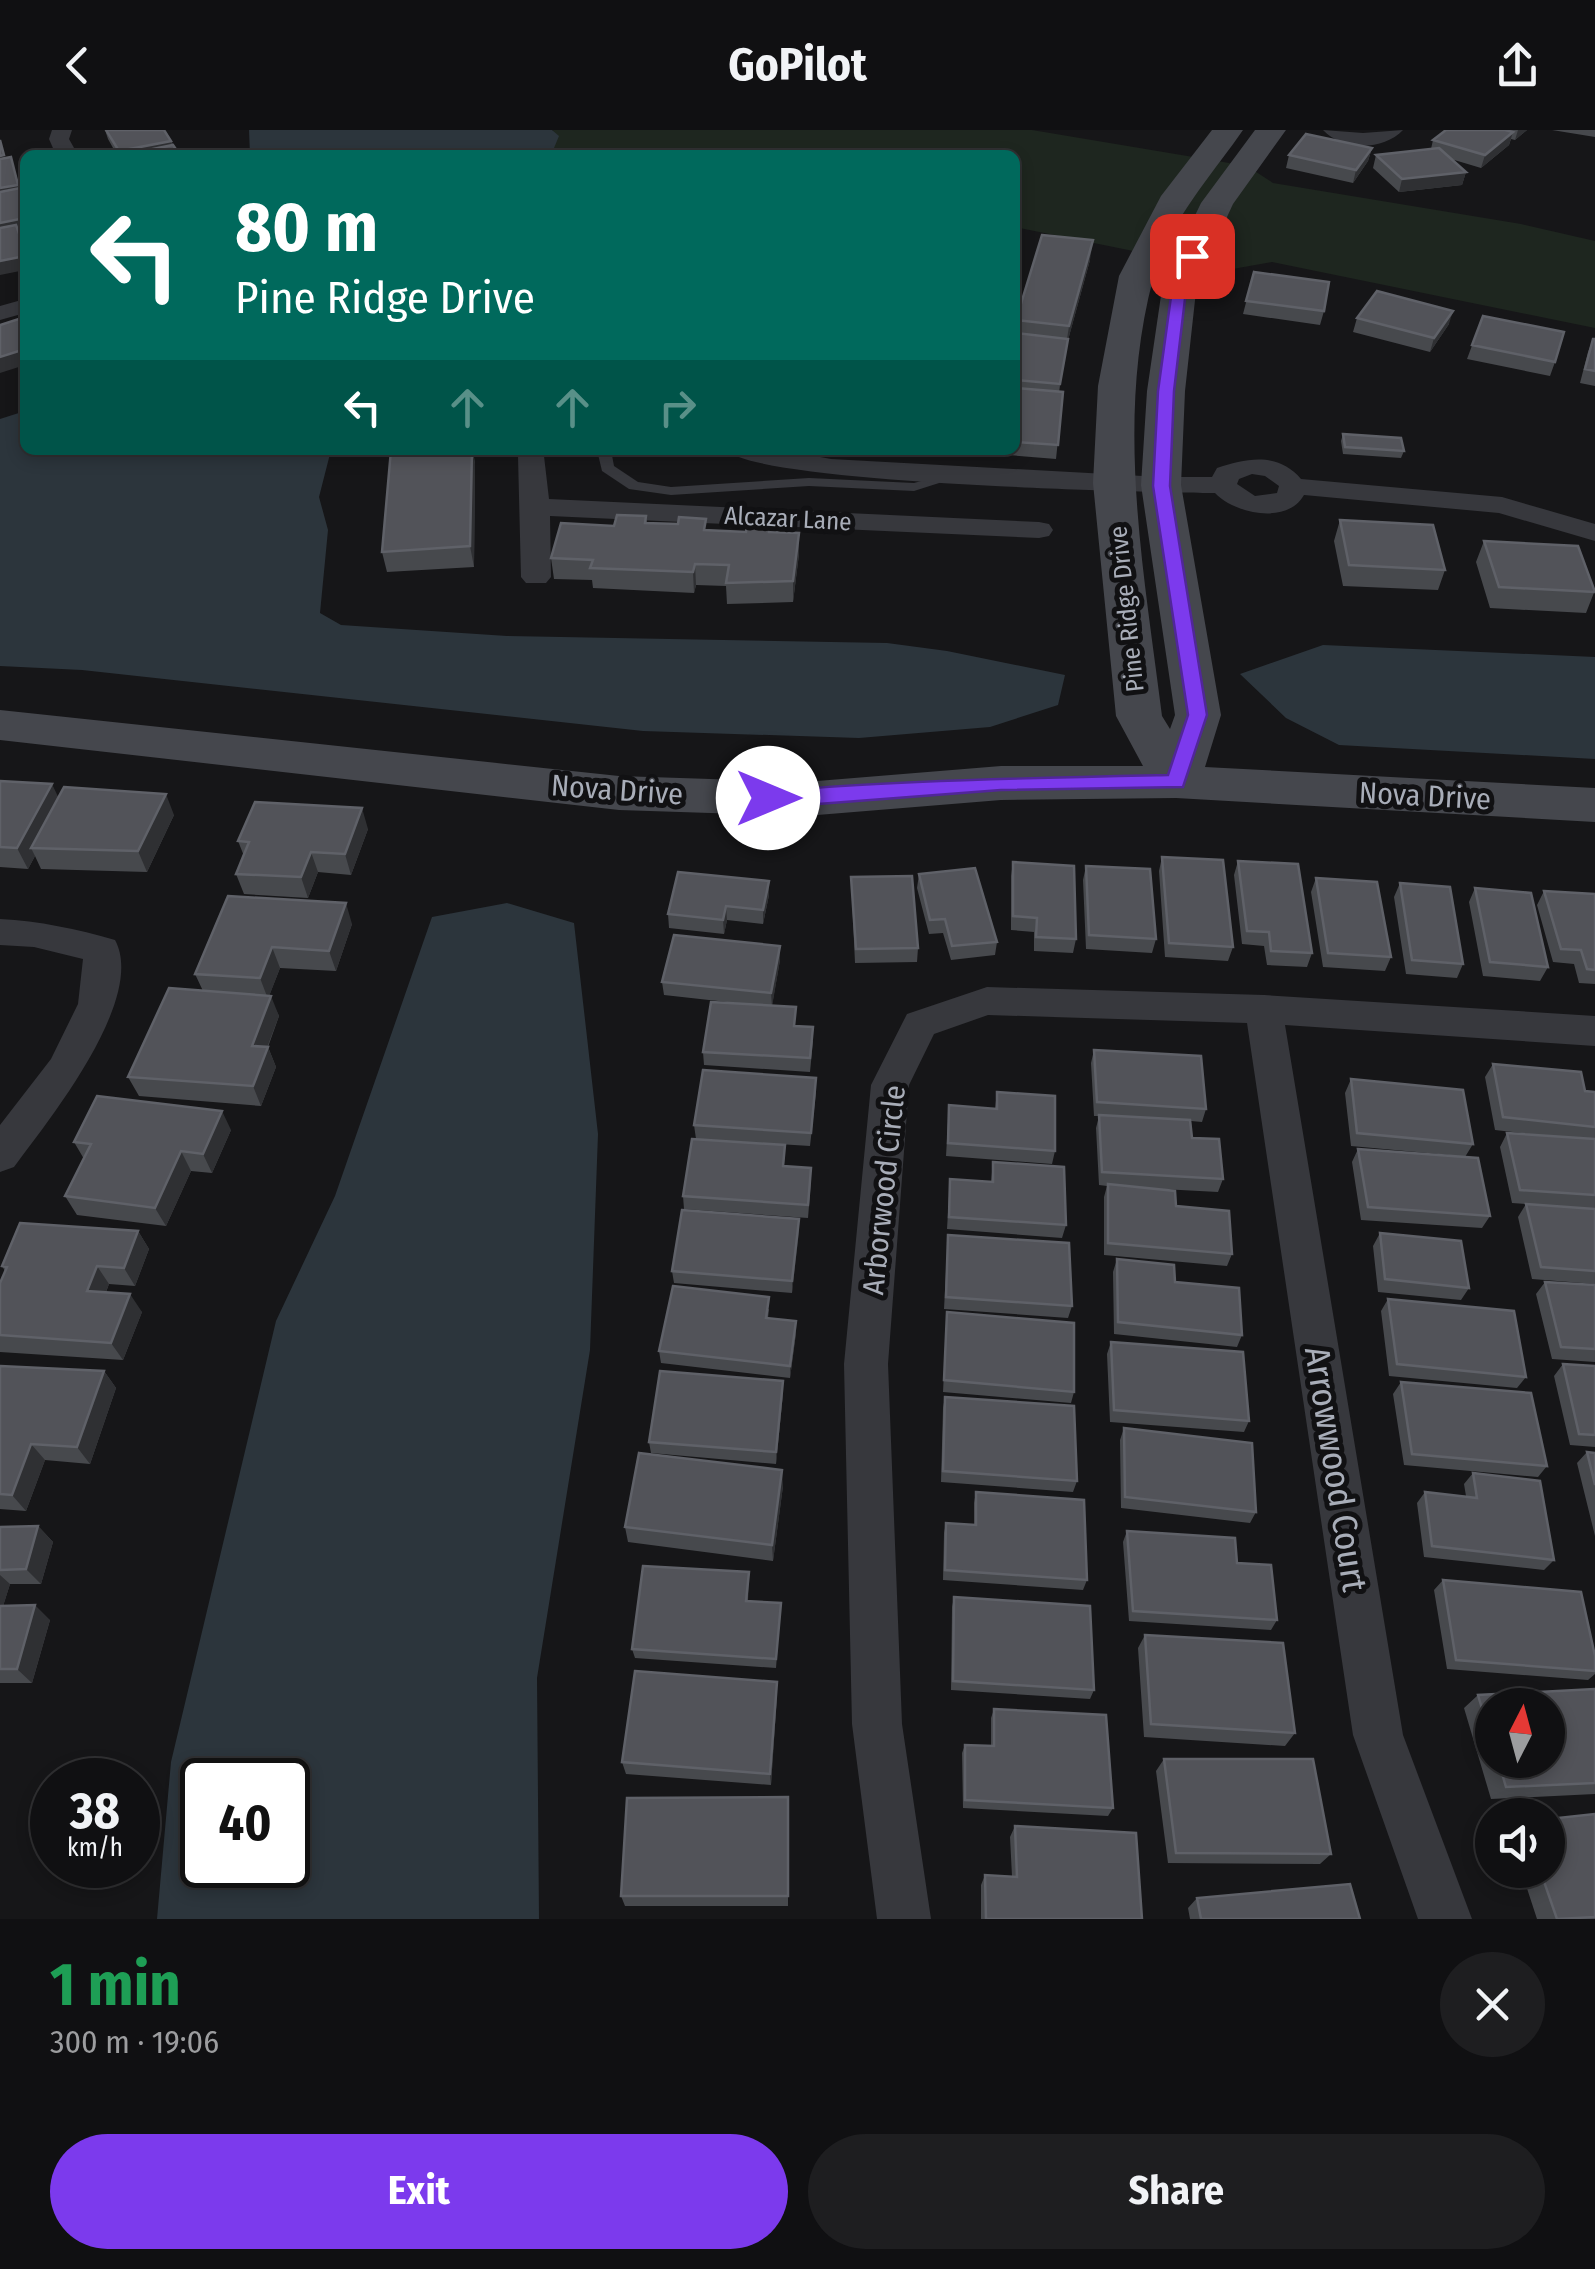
<!DOCTYPE html>
<html lang="en">
<head>
<meta charset="utf-8">
<style>
  :root { --surface:#101012; --page:#1e1e20; --text:#f1f3f6; --muted:#9c9d9f; --line:#303032; --accent:#7c3aed }
  body { margin:0; font-family:"Fira Sans Condensed",sans-serif; background:var(--page); color:var(--text); height:100vh; display:flex; flex-direction:column; font-size:38px; white-space:nowrap }
  * { box-sizing:border-box; margin:0 }
  p { font-size:32px; color:var(--muted) }
  .icon { flex:none; width:55px; height:55px; fill:none; stroke:currentColor; stroke-width:2; stroke-linecap:round; stroke-linejoin:round }
  .map { position:relative; height:1789px; overflow:hidden }
  .sheet { display:flex; flex-direction:column; background:var(--surface); flex:1 }
  .sheet>* { flex:none }
  .guide { position:absolute; left:20px; top:20px; width:1000px; height:305px; border-radius:15px; box-shadow:0 5px 15px #0003,0 0 0 2px var(--line); background:#00695c; color:#fff; overflow:hidden }
  .needle { width:65px; rotate:6deg }
  .buttons { position:absolute; left:1475px; top:1558px; display:grid; gap:20px }
  .buttons a { display:grid; place-items:center; width:90px; height:90px; border-radius:50%; background:var(--surface); box-shadow:0 5px 15px #0003,0 0 0 2px var(--line); font-size:50px }
  .speed { position:absolute; left:30px; top:1628px; display:flex; gap:20px; font-size:50px; font-weight:700; text-align:center }
  .speed>* { display:grid; place-content:center; width:130px; height:130px; border-radius:50%; background:var(--surface); box-shadow:0 5px 15px #0003,0 0 0 2px var(--line); line-height:1 }
  .speed small { font-size:25px; font-weight:400 }
  .speed .limit { border:5px solid #111; border-radius:15px; background:#fff; color:#111 }
  .pin { position:absolute; display:grid; place-items:center; width:85px; height:85px; color:#fff; margin:-42px; border-radius:20px; box-shadow:0 5px 15px #0006 }
  .me { position:absolute; width:110px; margin:-55px; rotate:90deg; stroke-linejoin:round; filter:drop-shadow(0 0 8px #0008) }
  .turn { display:flex; align-items:center; gap:35px; height:210px; padding:0 50px; font-size:45px }
  .turn .icon { width:130px; height:130px; stroke-width:2.5 }
  .turn b { display:block; font-size:70px; line-height:85px }
  .lanes { display:flex; align-items:center; height:95px; padding:0 50px; background:#0003; justify-content:center; gap:50px; direction:ltr }
  .lanes .off { opacity:.35 }
  .round { display:grid; place-items:center; flex:none; width:105px; height:105px; border-radius:52px; background:var(--page) }
  .overview { display:flex; align-items:center; justify-content:space-between; height:170px; padding:0 50px }
  h1 { font-size:60px; font-weight:700; line-height:75px; color:#1e9e55 }
  .primary-button { display:flex; gap:20px; margin-top:auto; padding:20px 50px }
  .primary-button a { flex:1; height:115px; border-radius:60px; background:var(--accent); color:#fff; font-size:40px; font-weight:700; line-height:115px; text-align:center }
  .primary-button a+a { background:var(--page); color:var(--text) }
  header { display:flex; justify-content:space-between; align-items:center; height:130px; padding:0 50px; background:var(--surface); font-size:45px; font-weight:700 }
  .map>svg:first-child { display:block }
  .green { fill:#1e261f }
  .water { fill:#2c353c; fill-rule:evenodd }
  .lines { fill:none; stroke-linecap:round; stroke-linejoin:round }
  .lane { fill:#37383d; fill-rule:evenodd }
  .street { fill:#37383d; fill-rule:evenodd }
  .secondary { fill:#45474d; fill-rule:evenodd }
  .wall { fill:#47494d; fill-rule:evenodd }
  .shaded-wall { fill:#2f3033 }
  .building { fill:#525359; stroke:#5f6168; stroke-width:2.5 }
  .route { fill:#7c3aed; stroke:#51269a; stroke-width:2.5 }
  .labels { text-anchor:middle; dominant-baseline:central; stroke-width:10; stroke-linejoin:round; paint-order:stroke }
  .far-street-label { font-size:25px; fill:#a8adb8; stroke:#111113 }
  .street-label { font-size:30px; fill:#a8adb8; stroke:#111113 }
  .near-street-label { font-size:35px; fill:#a8adb8; stroke:#111113 }
</style>
</head>
<body>
<header><svg class="icon" aria-label="back" viewBox="0 0 24 24"><path d="M15 5l-7 7 7 7"/></svg>GoPilot<svg class="icon" aria-label="share" viewBox="0 0 24 24"><path d="M12 15V3M7 8l5-5 5 5M5 13v7h14v-7"/></svg></header>
<div class="map">
<svg width="1595" height="1789" viewBox="0 0 1595 1789">
  <rect width="100%" height="100%" fill="#161618"/>
  <path class="green" d="M553 0H1032L1247 36 1273 53 1521 94 1595 111V198L1272 132 1227 140 1015 97V25H607L554 19Z"/>
  <path class="water" d="M249 0H552L559 6 554 18 561 25H250Z
    M25 281V320H331L319 367 328 400 320 483 341 495 507 506 887 513 947 521 1065 545 1058 575 990 597 859 608 643 601 82 540 0 536V289Z
    M1323 515 1595 527V629L1339 615 1286 588 1240 544Z
    M507 773 574 793 598 1004 590 1220 537 1548 539 1789H157L171 1632 276 1191 335 1066 432 787ZM202 1650H288V1735H202Z"/>
  <g class="lines">
    <path class="lane" d="M597 320H611L614 336 638 352 671 357 809 348 914 353 954 342 961 346 914 361 809 356 671 365 629 359 602 341Z"/>
    <path class="street" d="M52 0H72L69 9 78 25H56L49 9Z
      M1323 0 1363 3 1403 0C1383 21 1343 21 1323 0Z
      M25 169V183L0 190V176Z
      M522 320H548L544 326 549 369 1039 392 1049 394 1053 400 1049 406 1039 408 550 386 551 447 546 453H526L521 447 518 326Z
      M727 320H783L831 329 1161 347H1212L1217 338C1247 328 1278 322 1301 349L1502 367 1595 394V411L1499 383 1304 365C1287 395 1235 384 1215 363 1152 363 753 353 727 320ZM1252 344 1265 346 1279 356 1277 363 1255 366 1237 354 1239 349Z
      M0 789C39 791 77 799 115 810 147 869 48 991 14 1037L0 1042V995L51 929 78 874 83 829 34 817 0 815Z
      M987 857 1264 865 1595 886V916L1285 895 1403 1605 1472 1789H1418L1353 1605 1247 893 988 885 934 904 909 955 888 1234 902 1594 931 1789H877L852 1594 844 1234 871 955 907 884Z"/>
    <path class="secondary" d="M1212 0H1243C1212 45 1167 94 1153 149 1115 293 1144 441 1162 586L1170 599 1175 585 1141 355 1147 261 1163 152 1201 73 1255 0H1286L1233 74 1197 152 1185 261 1181 355 1221 585 1205 637 1595 658V692L1176 668 1001 670 805 686 619 680 0 610V580L619 646 805 652 1001 636H1143L1116 586 1093 353 1098 256 1119 146 1161 66Z"/>
  </g>
  <path class="wall" d="M105 0H164L180 25H117L108 9Z
    M1446 0H1527L1515 10 1511 9 1509 15 1481 38 1451 29 1466 42 1462 55 1399 62 1373 38 1376 25 1431 19 1433 10Z
    M1552 0H1595V7Z
    M1372 18 1368 31 1353 53 1286 38 1289 25Z
    M1090 130 1068 210 1059 262H1063L1056 329 996 324 997 320H1015L1016 190Z
    M1254 142 1324 181 1320 195 1243 184Z
    M1483 186 1555 232 1550 246 1467 229Z
    M1357 188 1449 194 1430 222 1353 202Z
    M1593 209H1595V256L1580 253 1588 222Z
    M1343 304 1404 321 1401 328 1343 324 1341 311Z
    M391 320H473L475 334 474 437 387 442 382 422Z
    M646 386 647 393 706 400 770 402 799 424 793 472 727 474 726 456 696 455 694 463 593 458 592 450 554 449 551 428 614 396Z
    M1340 390 1445 440 1438 460 1343 456 1334 411Z
    M1484 411 1595 460 1586 483 1490 478 1476 432Z
    M0 651 58 667 174 685 147 742 41 739 35 726 28 739 0 737Z
    M368 699 351 745 318 742 308 768 244 764 236 744 244 726 238 711Z
    M1162 727 1233 817 1228 831 1165 827 1159 741Z
    M1238 731 1312 823 1307 837 1267 835 1264 816 1242 814 1234 745Z
    M1013 732 1076 809 1073 823 1034 821V802L1011 800V746Z
    M1086 736 1156 809 1152 823 1086 819 1083 750Z
    M919 744 997 812 995 825 951 830 943 803 929 804 917 758Z
    M851 747 918 818 917 832 855 833Z
    M1316 748 1391 827 1385 841 1323 837 1311 762Z
    M769 751V765L763 794 727 790 724 804 669 798 668 784Z
    M1400 753 1463 834 1457 848 1406 844 1394 767Z
    M1475 758 1548 837 1540 851 1483 846 1469 772Z
    M1544 761 1595 764V854L1579 853 1574 834 1553 832 1537 775Z
    M228 766 352 794 336 841 280 838 269 866 279 886 268 917 276 937 261 976 139 966 128 947 203 861 195 844Z
    M780 830 772 875 813 911 810 942 704 935 703 922 745 874 664 865 662 852Z
    M1094 920 1206 979 1202 992 1191 991 1192 1008 1223 1049 1218 1062 1143 1058 1176 1076 1232 1124 1227 1136 1104 1125V1067L1107 1056 1099 1055 1096 998 1099 986H1094L1091 933Z
    M1493 934 1585 961 1595 962V1079L1512 1073 1500 1017 1507 1003 1555 1007 1495 1000 1485 947Z
    M1351 949 1473 1014 1465 1027 1490 1086 1482 1098 1361 1090 1352 1032 1358 1019 1460 1026 1351 1016 1345 963Z
    M816 962 810 1016 696 1009 694 995Z
    M997 962 1055 1021 1052 1034 946 1026 949 975 995 979Z
    M231 1000 212 1043 191 1041 166 1096 77 1085 65 1066 84 1029 74 1012Z
    M785 1015 784 1036 811 1051 808 1088 684 1079 683 1066Z
    M993 1032 1066 1095 1062 1108 947 1099 950 1049 991 1052Z
    M1526 1074 1595 1079V1154L1532 1149 1518 1087Z
    M799 1089 792 1163 674 1153 672 1141Z
    M138 1101 149 1119 135 1156 109 1154 106 1162 142 1182 123 1230 0 1222V1153L5 1141 2 1136Z
    M1380 1103 1469 1158 1461 1170 1378 1162 1373 1116Z
    M948 1105 1072 1176 1068 1188 944 1179Z
    M1117 1129 1175 1152 1242 1205 1237 1217 1114 1204 1113 1142Z
    M1545 1152 1595 1155V1232L1552 1229 1536 1164Z
    M1388 1169 1526 1247 1517 1258 1389 1246 1381 1181Z
    M769 1179 768 1188 796 1203 790 1248 661 1233 659 1221Z
    M947 1182 1074 1262 1071 1273 943 1262Z
    M1111 1212 1249 1291 1244 1302 1110 1292 1107 1224Z
    M1563 1234 1595 1236V1317L1570 1315 1554 1246Z
    M0 1236 104 1241 116 1258 90 1334 45 1330 26 1381 0 1379Z
    M1401 1252 1547 1336 1538 1347 1404 1335 1393 1264Z
    M783 1263 776 1334 651 1323 649 1312Z
    M945 1267 1077 1351 1073 1362 941 1352 943 1278Z
    M1124 1298 1256 1382 1250 1393 1121 1378 1120 1310Z
    M1587 1322 1595 1323V1406L1577 1333Z
    M1473 1343 1554 1430 1544 1440 1424 1427 1417 1373 1425 1362 1466 1366 1464 1354Z
    M783 1356 773 1431 628 1412 625 1397Z
    M976 1362 1087 1450 1083 1460 943 1450 944 1403 946 1393 974 1395V1373Z
    M38 1396 53 1412 41 1454H10L3 1476 50 1490 32 1553H0V1397Z
    M1127 1401 1237 1433 1277 1490 1271 1500 1129 1491 1123 1412Z
    M749 1442 748 1471 781 1473 776 1538 635 1528 632 1519Z
    M1443 1450 1595 1526V1544L1588 1550 1447 1539 1434 1460Z
    M954 1467 1094 1560 1090 1569 951 1560 952 1477Z
    M1145 1505 1295 1603 1285 1616 1144 1607 1138 1518Z
    M1595 1559V1664L1491 1669 1464 1578 1478 1565ZM1492 1575 1548 1630H1492Z
    M777 1565 771 1655 626 1644 622 1632Z
    M994 1579 1113 1678 1108 1686 963 1678 962 1623 965 1615 991 1616V1588Z
    M1164 1629 1331 1724 1320 1734 1168 1733 1156 1641Z
    M788 1667V1776H625L621 1766Z
    M1595 1684V1789H1537L1521 1740H1548Z
    M1015 1696 1142 1789H981V1755L985 1745 1012 1746 1010 1707Z
    M1197 1768 1360 1789H1190L1188 1778Z"/>
  <path class="shaded-wall" d="M1518 0H1527L1515 10Z
    M1513 2 1509 15 1481 38 1485 25Z
    M171 11 174 24 120 25 119 21Z
    M1372 18 1368 31 1353 53 1356 40Z
    M11 27 23 68 0 72V58Z
    M1466 42 1462 55 1399 62 1402 49Z
    M25 88V102L0 107V93Z
    M1093 110 1090 130 1068 210 1058 268 1069 196Z
    M25 126V140L0 145V131Z
    M1453 181 1449 194 1430 222 1434 208Z
    M25 219V235L0 243V227Z
    M472 320 475 334 474 437 470 416Z
    M799 403V424L793 472V451Z
    M695 434 696 455 694 463 693 442Z
    M52 654 62 675 31 718 35 726 28 739 17 718Z
    M166 664 174 685 147 742 138 721Z
    M362 678 368 699 351 745 345 724Z
    M311 722 318 742 308 768 301 747Z
    M769 751V765L763 794V780Z
    M346 773 352 794 336 841 329 821Z
    M726 776 727 790 724 804 723 790Z
    M780 816V830L772 877 771 863Z
    M272 817 280 838 268 869 260 848Z
    M271 866 279 886 260 936 252 916Z
    M268 917 276 937 261 976 253 956Z
    M222 981 231 1000 212 1043 203 1024Z
    M181 1021 191 1041 166 1096 155 1078Z
    M799 1089V1102L792 1163V1151Z
    M138 1101 149 1119 135 1156 124 1138Z
    M97 1136 109 1154 99 1179 87 1161Z
    M130 1164 142 1182 123 1230 111 1213Z
    M796 1191V1203L790 1248V1236Z
    M104 1241 116 1258 90 1334 77 1317Z
    M783 1251V1263L776 1334V1322Z
    M31 1314 45 1330 26 1381 12 1365Z
    M782 1340 783 1356 773 1431 772 1415Z
    M38 1396 53 1412 41 1454 26 1439Z
    M0 1445 10 1454 0 1486Z
    M35 1475 50 1490 32 1553 17 1539Z
    M777 1552V1565L771 1655 770 1644Z"/>
  <path class="building" d="M106 0H164L171 11 119 21Z
    M1446 0H1505L1513 2 1485 25 1433 10Z
    M1306 4 1372 18 1356 40 1289 25Z
    M0 10 4 25 0 26Z
    M173 15 180 25H123Z
    M1439 18 1466 42 1402 49 1376 25Z
    M11 27 18 55 0 58V29Z
    M25 57V88L0 93V62Z
    M16 95 25 120V126L0 131V98Z
    M1042 105 1093 110 1069 196 1016 190Z
    M1254 142 1329 152 1324 181 1246 171Z
    M1377 161 1453 181 1434 208 1357 188Z
    M1483 186 1564 202 1555 232 1472 215Z
    M25 187V219L0 227V195Z
    M1015 203 1068 209 1060 254 1015 250Z
    M1593 209H1595V241L1585 239Z
    M1015 258 1063 262 1058 315 1015 312Z
    M1343 304 1401 308 1404 321 1345 317Z
    M391 320H472L470 416 382 422Z
    M617 385 646 386 645 393 678 394 679 387 706 389 704 400 746 402 748 390 770 391 769 402 799 403 793 451 726 453 729 435 695 434 693 442 590 438 593 430 551 428 561 393 614 396Z
    M1340 390 1433 395 1445 440 1349 435Z
    M1484 411 1578 416 1595 462 1499 457Z
    M0 651 52 654 17 718 0 717Z
    M64 657 166 664 138 721 31 718Z
    M255 672 362 678 345 724 311 722 301 747 236 744 249 712 238 711Z
    M1162 727 1223 730 1233 817 1169 813Z
    M1238 731 1298 734 1312 823 1271 821 1269 802 1247 801Z
    M1013 732 1074 736 1076 809 1036 807 1037 788 1013 786Z
    M1086 736 1150 739 1156 809 1089 805Z
    M975 738 997 812 952 816 945 789 930 790 919 744Z
    M678 742 769 751 763 780 726 776 723 790 668 784Z
    M912 746 918 818 856 819 851 747Z
    M1316 748 1377 752 1391 827 1328 823Z
    M1400 753 1450 757 1463 834 1412 830Z
    M1475 758 1531 763 1548 837 1490 832Z
    M1544 761 1595 764V840L1587 839 1581 820 1561 819Z
    M228 766 346 773 329 821 272 817 260 848 195 844Z
    M674 805 780 816 771 863 662 852Z
    M169 858 271 866 252 916 268 917 253 956 128 947Z
    M711 872 796 877 794 896 813 897 810 928 703 922Z
    M1094 920 1201 926 1206 979 1097 972Z
    M1493 934 1581 942 1585 961 1595 962V997L1503 987Z
    M703 940 816 948 811 1003 694 995Z
    M1351 949 1463 960 1473 1014 1357 1003Z
    M997 962 1055 966V1021L948 1013 949 975 997 979Z
    M97 966 222 981 203 1024 181 1021 155 1078 65 1066 91 1014 74 1012Z
    M1099 985 1190 990 1192 1008 1219 1009 1223 1049 1102 1042Z
    M1507 1003 1595 1009V1065L1520 1060Z
    M692 1009 785 1015 783 1036 811 1038 808 1075 683 1066Z
    M1358 1019 1478 1028 1490 1086 1368 1077Z
    M993 1032 1064 1037 1066 1095 949 1087 950 1049 993 1052Z
    M1108 1054 1175 1061 1176 1076 1229 1081 1232 1124 1108 1113Z
    M1526 1074 1595 1079V1141L1541 1137Z
    M682 1080 799 1089 792 1151 672 1141Z
    M20 1093 138 1101 124 1138 97 1136 87 1161 130 1164 111 1213 0 1205V1153L7 1137 2 1136Z
    M1380 1103 1461 1111 1469 1158 1385 1149Z
    M948 1105 1069 1113 1072 1176 946 1167Z
    M1117 1129 1174 1135 1175 1152 1239 1158 1242 1205 1118 1192Z
    M1545 1152 1595 1155V1219L1561 1217Z
    M673 1156 769 1167 766 1188 796 1191 790 1236 659 1221Z
    M1388 1169 1514 1181 1526 1247 1397 1234Z
    M947 1182 1074 1193V1262L944 1250Z
    M1111 1212 1243 1222 1249 1291 1114 1280Z
    M1563 1234 1595 1236V1305L1579 1304Z
    M0 1236 104 1241 77 1317 31 1314 12 1365 0 1364Z
    M660 1241 783 1251 776 1322 649 1312Z
    M1401 1252 1531 1263 1547 1336 1412 1324Z
    M945 1267 1074 1276 1077 1351 943 1341Z
    M1124 1298 1252 1313 1256 1382 1125 1367Z
    M1587 1322 1595 1323V1355Z
    M639 1323 782 1340 772 1415 625 1397Z
    M1473 1343 1540 1351 1554 1430 1432 1416 1425 1362 1477 1368Z
    M976 1362 1084 1370 1087 1450 945 1440 946 1393 976 1395Z
    M38 1396 26 1439 0 1440V1397Z
    M1127 1401 1235 1408 1237 1433 1271 1435 1277 1490 1133 1481Z
    M643 1436 749 1442 746 1471 781 1473 776 1529 632 1519Z
    M1443 1450 1581 1462 1595 1526V1541L1456 1530Z
    M954 1467 1090 1476 1094 1560 953 1551Z
    M35 1475 17 1539H0V1476Z
    M1145 1505 1283 1513 1295 1603 1151 1594Z
    M635 1541 777 1552 770 1644 622 1632Z
    M1595 1559V1653L1506 1657 1498 1630H1548V1575H1492V1613L1478 1565Z
    M994 1579 1106 1585 1113 1678 965 1670V1615L994 1616Z
    M1164 1629H1313L1331 1724 1176 1723Z
    M788 1667V1766H621L627 1668Z
    M1595 1684V1787L1557 1789 1540 1740H1548V1689Z
    M1015 1696 1136 1703 1142 1789H986L985 1745 1017 1747Z
    M1350 1754 1360 1789H1201L1197 1768Z"/>
  <path class="route" d="M1188 123 1199 126 1187 152 1174 261 1170 356 1207 585 1183 657 1001 660 805 675 760 672 757 668C771 652 1121 646 1168 645L1188 585 1153 356 1158 261 1173 152Z"/>
  <g class="labels">
    <g class="far-street-label">
      <text transform="translate(788 389) rotate(3)">Alcazar Lane</text>
      <text transform="translate(1127 479) rotate(-96)">Pine Ridge Drive</text>
    </g>
    <g class="street-label">
      <text transform="translate(617 660) rotate(4)">Nova Drive</text>
      <text transform="translate(1425 666) rotate(3)">Nova Drive</text>
      <text transform="translate(884 1060) rotate(-84)">Arborwood Circle</text>
    </g>
    <g class="near-street-label">
      <text transform="translate(1336 1339) rotate(81)">Arrowwood Court</text>
    </g>
  </g>
</svg>
<div class="buttons">
<a><svg class="needle" viewBox="-14 -14 28 28"><path d="M0-13l5 13h-10z" fill="#e53935"/><path d="M0 13l5-13h-10z" fill="#9c9d9f"/></svg></a>
<a><svg class="icon" aria-label="sound" viewBox="0 0 24 24"><path d="M4 9h4l5-4v14l-5-4H4zM17 9q2 3 0 6"/></svg></a>
</div>
<div class="speed"><div>38<small>km/h</small></div><div class="limit">40</div></div>
<div class="pin" style="left:1192px;top:126px;background:#d93025"><svg class="icon" aria-label="arrive" viewBox="0 0 24 24"><path d="M6 21V4h12l-3 4 3 4H6"/></svg></div>
<svg class="me" style="left:768px;top:668px" viewBox="-20 -20 40 40"><circle r="19" fill="#fff"/><path d="M0-13L10 11 0 6-10 11z" fill="#7c3aed"/></svg>
<div class="guide">
<div class="turn"><svg class="icon" aria-label="left" viewBox="0 0 24 24"><path d="M17 20v-9H6M10 6l-5 5 5 5"/></svg><div><b>80 m</b>Pine Ridge Drive</div></div>
<div class="lanes"><svg class="icon" aria-label="left" viewBox="0 0 24 24"><path d="M17 20v-9H6M10 6l-5 5 5 5"/></svg><svg class="icon off" aria-label="ahead" viewBox="0 0 24 24"><path d="M12 20V5M6 11l6-6 6 6"/></svg><svg class="icon off" aria-label="ahead" viewBox="0 0 24 24"><path d="M12 20V5M6 11l6-6 6 6"/></svg><svg class="icon off" aria-label="right" viewBox="0 0 24 24"><path d="M7 20v-9h11M14 6l5 5-5 5"/></svg></div>
</div>
</div>
<section class="sheet">
<div class="overview"><div><h1>1 min</h1><p>300 m · 19:06</p></div><a class="round"><svg class="icon" aria-label="close" viewBox="0 0 24 24"><path d="M6 6l12 12M18 6L6 18"/></svg></a></div>
<div class="primary-button"><a>Exit</a><a>Share</a></div>
</section>
</body>
</html>
